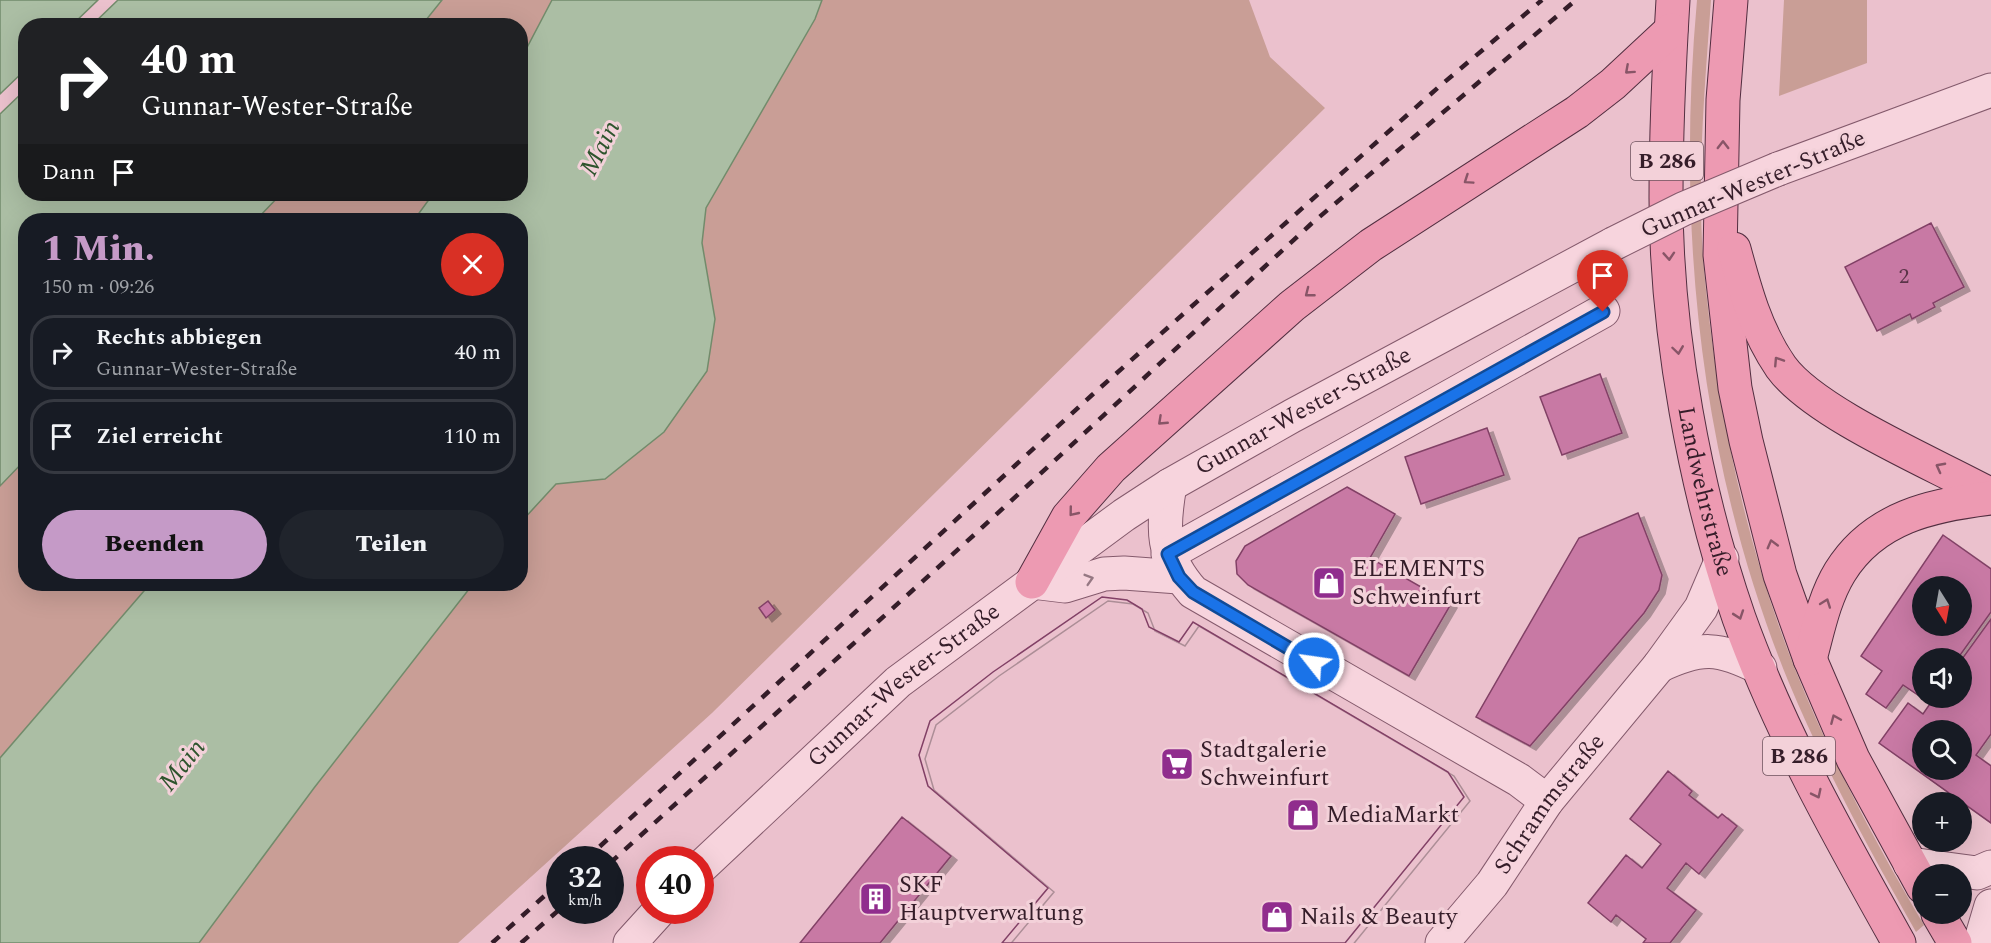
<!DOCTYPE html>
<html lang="de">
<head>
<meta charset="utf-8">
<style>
  :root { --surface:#171b24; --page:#20242c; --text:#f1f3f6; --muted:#9ea1a6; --line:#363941; --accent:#c59ac7 }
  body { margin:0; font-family:Spectral,serif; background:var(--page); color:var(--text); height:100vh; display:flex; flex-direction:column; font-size:22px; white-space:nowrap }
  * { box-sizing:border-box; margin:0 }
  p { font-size:20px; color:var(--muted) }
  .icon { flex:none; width:33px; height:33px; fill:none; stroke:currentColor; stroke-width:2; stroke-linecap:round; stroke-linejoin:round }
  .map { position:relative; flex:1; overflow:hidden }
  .drawer { position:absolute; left:18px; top:213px; width:510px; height:378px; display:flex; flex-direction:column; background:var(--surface); border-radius:24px; box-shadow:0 6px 24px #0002 }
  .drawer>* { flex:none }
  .banner { position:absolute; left:18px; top:18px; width:510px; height:183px; border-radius:24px; box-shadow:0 6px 24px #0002; background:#202124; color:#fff; overflow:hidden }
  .needle { width:39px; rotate:169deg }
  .tools { position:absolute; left:1912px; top:576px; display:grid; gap:12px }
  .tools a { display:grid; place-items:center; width:60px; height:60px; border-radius:50%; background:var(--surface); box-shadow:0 6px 24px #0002; font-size:30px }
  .speed { position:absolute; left:546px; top:846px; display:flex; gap:12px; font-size:30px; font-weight:700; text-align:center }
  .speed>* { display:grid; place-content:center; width:78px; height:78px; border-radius:50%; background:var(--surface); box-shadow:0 6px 24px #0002; line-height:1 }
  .speed small { font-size:15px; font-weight:400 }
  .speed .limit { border:9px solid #d22; background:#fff; color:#111 }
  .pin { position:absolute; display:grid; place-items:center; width:51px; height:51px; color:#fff; margin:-62px -26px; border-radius:50% 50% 50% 0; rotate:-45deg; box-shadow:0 0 6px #0007 }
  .pin .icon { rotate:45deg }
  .me { position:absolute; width:66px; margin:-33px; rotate:300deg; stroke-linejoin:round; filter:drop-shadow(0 0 4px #0008) }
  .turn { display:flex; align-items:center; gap:21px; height:126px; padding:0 24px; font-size:27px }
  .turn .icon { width:78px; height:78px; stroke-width:2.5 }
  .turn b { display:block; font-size:42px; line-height:51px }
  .then { display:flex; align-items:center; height:57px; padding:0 24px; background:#0003; gap:12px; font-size:22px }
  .round { display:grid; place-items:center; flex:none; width:63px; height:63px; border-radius:32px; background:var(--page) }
  .headline { display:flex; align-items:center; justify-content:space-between; height:102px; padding:0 24px }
  h1 { font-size:36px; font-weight:800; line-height:45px; color:var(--accent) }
  .cta { display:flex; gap:12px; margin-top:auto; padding:12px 24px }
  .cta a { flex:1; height:69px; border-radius:36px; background:var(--accent); color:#111; font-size:24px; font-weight:800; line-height:69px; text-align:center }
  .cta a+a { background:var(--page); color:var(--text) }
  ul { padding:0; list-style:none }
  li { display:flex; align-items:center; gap:18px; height:75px; margin:0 12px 9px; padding:0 12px; border:3px solid var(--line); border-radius:24px }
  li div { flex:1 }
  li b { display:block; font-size:22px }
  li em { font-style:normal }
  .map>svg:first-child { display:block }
  .green { fill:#c99e96 }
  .water { fill:#abbea4; stroke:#728b6b; stroke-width:1.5 }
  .building { fill:#c879a4; stroke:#824166; stroke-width:1.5; fill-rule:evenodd; filter:url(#shadow) }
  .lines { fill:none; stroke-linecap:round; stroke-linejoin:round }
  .minor-casing { stroke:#845a6c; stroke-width:35 }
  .major-casing { stroke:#522e40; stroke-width:35 }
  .minor { stroke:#f7d4dd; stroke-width:33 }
  .major { stroke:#ed9ab2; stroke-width:33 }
  .rail { stroke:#351d29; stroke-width:4.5; stroke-dasharray:10 10; stroke-linecap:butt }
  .minor-bridge-casing { stroke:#845a6c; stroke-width:35; stroke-linecap:butt }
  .minor-bridge { stroke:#f7d4dd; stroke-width:33 }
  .oneway { stroke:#885567 }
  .oneway2 { stroke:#967883 }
  .route-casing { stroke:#114b97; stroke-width:15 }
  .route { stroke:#1a73e8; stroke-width:10 }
  .labels { text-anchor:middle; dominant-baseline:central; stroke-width:6; stroke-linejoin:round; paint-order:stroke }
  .number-label { font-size:21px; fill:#5a3448 }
  .shield { fill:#f3d1d9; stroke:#6e535e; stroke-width:1.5 }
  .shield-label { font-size:22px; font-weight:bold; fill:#351d29 }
  .street-label { font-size:24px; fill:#351d29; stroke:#f3d1d9 }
  .poi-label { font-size:24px; fill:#351d29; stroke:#f3d1d9; text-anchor:start }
  .water-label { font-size:26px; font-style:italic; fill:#2e542d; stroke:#f3d1d9 }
</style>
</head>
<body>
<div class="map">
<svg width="1991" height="943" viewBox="0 0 1991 943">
  <defs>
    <filter id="shadow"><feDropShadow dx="6" dy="4" stdDeviation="0" flood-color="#0004"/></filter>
  </defs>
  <rect width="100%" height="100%" fill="#ebc1cd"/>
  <path class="green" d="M442 0H552L521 59 520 26H422Z
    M822 0H1249L1270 57 1325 108 712 713 458 943H199L314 788 473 584H520L521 522 536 502 556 483 605 479 664 432 715 319 702 243 706 208 815 19Z
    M1697 0H1711C1705 85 1697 172 1703 257 1714 395 1745 546 1797 674 1832 761 1876 844 1924 925L1916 932C1870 851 1825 769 1789 683 1700 466 1676 232 1697 0Z
    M1784 0H1867V63L1779 96Z
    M281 194H433L414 220H256Z
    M25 460 26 584H150L0 758V486Z"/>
  <path class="water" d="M0 0H98L72 25 26 26 25 70 0 94Z
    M118 0H442L422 25H92Z
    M552 0H822L815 19 706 208 702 243 715 319 707 371 664 432 605 479 556 484 521 522 520 220H414L433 194H520L521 59Z
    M25 90 26 194H281L256 220H26L25 460 0 486V114Z
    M150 584H473L314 788 199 943H0V758Z"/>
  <path class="building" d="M1931 223 1964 287 1933 303 1935 307 1912 319 1910 314 1877 331 1845 267Z
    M1600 374 1622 433 1562 455 1540 397Z
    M1487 428 1504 475 1421 504 1405 457Z
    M1347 487 1395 514 1370 558 1451 604 1409 676 1248 585 1237 574 1236 561 1245 546Z
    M1638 513 1662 575 1659 590 1644 613 1530 746 1476 717 1579 538Z
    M1943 535 1991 569V612L1958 658H1923V698H1930L1927 701 1903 685 1886 708 1866 694 1882 671 1861 656ZM1923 586H1962V626H1923Z
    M1102 597 1127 600 1142 609 1149 627 1179 642 1193 622 1448 772 1464 797 1345 943H1002L1048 888 928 786 919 755 930 721 993 672Z
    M1102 597 1127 600 1142 609 1149 627 1179 642 1193 622 1448 772 1464 797 1345 943H1002L1048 888 928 786 919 755 930 721 993 672Z
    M768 601 775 610 766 618 759 608Z
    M1991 619V734L1976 755 1991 766V823L1879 743 1908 703 1923 714 1934 698H1962V659ZM1923 730H1962V770H1923Z
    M1668 771 1692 791 1689 795 1718 818 1722 814 1737 826 1699 874 1686 863 1667 888 1696 910 1670 943H1643L1646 939 1616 915 1611 922 1588 903 1626 855 1642 868 1661 844 1630 819Z
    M902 817 951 856 880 943H800Z"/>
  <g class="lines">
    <defs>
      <g id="minor">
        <path d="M1778 169 1991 90"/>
        <path d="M1170 485C1162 530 1161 556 1193 592L1519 780 1547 801"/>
        <path d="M1168 554 1603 311"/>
        <path d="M1032 582 1065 586 1104 574 1124 573 1179 577"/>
        <path d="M1659 666C1701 646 1718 647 1760 668"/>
        <path d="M1910 864 1977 873 1991 867"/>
        <path id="s1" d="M700 868 898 682 1124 515 1170 485 1292 416 1613 244"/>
        <path d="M630 943 660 910"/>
        <path id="s2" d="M1442 943 1492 884 1547 801 1659 666 1701 608 1722 559"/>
        <path d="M1980 943 1991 906"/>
      </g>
      <g id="major">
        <path id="s3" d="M1673 0C1669 66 1666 132 1666 198 1666 333 1695 491 1739 618 1780 732 1840 838 1899 943"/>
        <path d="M1731 0 1723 100 1720 255 1735 388 1746 441 1780 575 1810 659 1853 759 1923 887"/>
        <path d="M1734 249C1745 290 1756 331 1781 367 1815 414 1937 465 1991 495"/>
        <path d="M1032 582 1068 517 1111 468 1292 306 1371 245 1577 112 1613 84 1671 30"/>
        <path d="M1810 659C1818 630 1824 598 1840 572 1874 517 1932 505 1991 498"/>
        <path d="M1938 914 1955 943"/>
      </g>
    </defs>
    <use href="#minor" class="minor-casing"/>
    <use href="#major" class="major-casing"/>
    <use href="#minor" class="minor"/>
    <use href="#major" class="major"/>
    <path class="rail" d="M585 860 1092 395 1441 85 1542 0
      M610 863 974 535 1311 224 1576 0
      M492 943 560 882
      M521 943 560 909"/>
    <defs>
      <path id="minor-bridge" d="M1613 244 1683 209 1778 169"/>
    </defs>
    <use href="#minor-bridge" class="minor-bridge-casing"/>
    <use href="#minor-bridge" class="minor-bridge"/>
  </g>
  <defs><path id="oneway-chevron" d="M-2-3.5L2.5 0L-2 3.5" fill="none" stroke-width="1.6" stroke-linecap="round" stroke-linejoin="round" transform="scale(1.5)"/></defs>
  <g class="oneway">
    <use href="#oneway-chevron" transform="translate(1629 70) rotate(138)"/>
    <use href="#oneway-chevron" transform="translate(1723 145) rotate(-90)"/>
    <use href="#oneway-chevron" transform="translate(1468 180) rotate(146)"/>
    <use href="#oneway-chevron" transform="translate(1669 256) rotate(86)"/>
    <use href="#oneway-chevron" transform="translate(1309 293) rotate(142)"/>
    <use href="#oneway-chevron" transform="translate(1678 350) rotate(82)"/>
    <use href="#oneway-chevron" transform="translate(1778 361) rotate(-123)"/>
    <use href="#oneway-chevron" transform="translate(1162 421) rotate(137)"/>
    <use href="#oneway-chevron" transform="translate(1940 467) rotate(-152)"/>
    <use href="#oneway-chevron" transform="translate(1073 512) rotate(129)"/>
    <use href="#oneway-chevron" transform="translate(1772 544) rotate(-105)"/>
    <use href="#oneway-chevron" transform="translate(1826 603) rotate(-70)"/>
    <use href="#oneway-chevron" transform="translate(1739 615) rotate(71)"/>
    <use href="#oneway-chevron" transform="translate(1835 719) rotate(-113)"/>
    <use href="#oneway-chevron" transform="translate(1817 794) rotate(64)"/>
  </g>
  <use class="oneway2" href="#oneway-chevron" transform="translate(1089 579) rotate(-17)"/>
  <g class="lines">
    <defs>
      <path id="route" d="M1314 663 1193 592 1179 577 1168 554 1603 312"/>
    </defs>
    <use href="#route" class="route-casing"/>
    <use href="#route" class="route"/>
  </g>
  <defs>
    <symbol id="shop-square" viewBox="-11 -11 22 22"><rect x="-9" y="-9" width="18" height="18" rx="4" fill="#902d8d" stroke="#f3d1d9"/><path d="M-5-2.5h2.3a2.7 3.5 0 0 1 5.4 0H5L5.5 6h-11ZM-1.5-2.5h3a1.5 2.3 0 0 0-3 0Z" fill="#fff"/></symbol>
    <symbol id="supermarket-square" viewBox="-11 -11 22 22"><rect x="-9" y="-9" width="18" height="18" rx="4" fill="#902d8d" stroke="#f3d1d9"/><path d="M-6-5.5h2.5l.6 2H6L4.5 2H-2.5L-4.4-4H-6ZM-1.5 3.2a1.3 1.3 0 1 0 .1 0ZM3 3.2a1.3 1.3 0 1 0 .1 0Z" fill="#fff"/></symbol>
    <symbol id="building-square" viewBox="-11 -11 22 22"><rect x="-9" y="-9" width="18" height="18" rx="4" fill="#902d8d" stroke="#f3d1d9"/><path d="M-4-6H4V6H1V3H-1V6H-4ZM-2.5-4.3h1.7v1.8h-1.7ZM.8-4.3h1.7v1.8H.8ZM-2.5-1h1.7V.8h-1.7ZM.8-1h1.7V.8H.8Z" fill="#fff"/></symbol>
  </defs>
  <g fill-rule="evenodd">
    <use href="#shop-square" x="1310" y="564" width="38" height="38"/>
    <use href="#supermarket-square" x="1158" y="745" width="38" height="38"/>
    <use href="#shop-square" x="1284" y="796" width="38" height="38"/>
    <use href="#building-square" x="857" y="880" width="38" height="38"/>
    <use href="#shop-square" x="1258" y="898" width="38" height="38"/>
  </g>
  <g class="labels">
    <g class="number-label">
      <text x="1904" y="277">2</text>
    </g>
    <g class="shield">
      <rect x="1631" y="142" width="72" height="38" rx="4.5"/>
      <rect x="1763" y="737" width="72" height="38" rx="4.5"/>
    </g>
    <g class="shield-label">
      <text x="1667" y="161">B 286</text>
      <text x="1799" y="756">B 286</text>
    </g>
    <g class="street-label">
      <text transform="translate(1753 184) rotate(-23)">Gunnar-Wester-Straße</text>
      <text stroke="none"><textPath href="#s1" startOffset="760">Gunnar-Wester-Straße</textPath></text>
      <text stroke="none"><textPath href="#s3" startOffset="495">Landwehrstraße</textPath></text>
      <text stroke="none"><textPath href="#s1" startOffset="274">Gunnar-Wester-Straße</textPath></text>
      <text stroke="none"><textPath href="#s2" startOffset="176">Schrammstraße</textPath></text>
    </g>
    <g class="poi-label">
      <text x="1352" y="569">ELEMENTS<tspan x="1352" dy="28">Schweinfurt</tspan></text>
      <text x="1200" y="750">Stadtgalerie<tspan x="1200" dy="28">Schweinfurt</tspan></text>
      <text x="1326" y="815">MediaMarkt</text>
      <text x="899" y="885">SKF<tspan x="899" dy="28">Hauptverwaltung</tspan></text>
      <text x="1300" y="917">Nails &amp; Beauty</text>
    </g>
    <g class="water-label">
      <text transform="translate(600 148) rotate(-63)">Main</text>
      <text transform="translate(182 765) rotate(-52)">Main</text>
    </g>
  </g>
</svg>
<div class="tools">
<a><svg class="needle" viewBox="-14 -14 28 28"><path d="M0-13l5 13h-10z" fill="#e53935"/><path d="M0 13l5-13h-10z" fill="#9ea1a6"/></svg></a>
<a><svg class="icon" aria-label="sound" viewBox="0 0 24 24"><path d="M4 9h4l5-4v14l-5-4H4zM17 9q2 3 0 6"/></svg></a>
<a><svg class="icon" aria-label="search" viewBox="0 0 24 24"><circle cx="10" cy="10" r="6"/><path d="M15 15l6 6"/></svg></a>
<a>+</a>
<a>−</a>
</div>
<div class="speed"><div>32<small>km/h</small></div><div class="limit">40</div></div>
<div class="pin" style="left:1603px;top:312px;background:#d93025"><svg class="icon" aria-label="arrive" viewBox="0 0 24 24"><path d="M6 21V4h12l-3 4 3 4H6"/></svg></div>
<svg class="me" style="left:1314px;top:663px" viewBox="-20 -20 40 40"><circle r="17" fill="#1a73e8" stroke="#fff" stroke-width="3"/><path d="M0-11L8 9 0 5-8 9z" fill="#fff"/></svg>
<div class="banner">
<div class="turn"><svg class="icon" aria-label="right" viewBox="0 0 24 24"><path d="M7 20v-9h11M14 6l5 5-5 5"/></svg><div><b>40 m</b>Gunnar-Wester-Straße</div></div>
<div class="then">Dann<svg class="icon" aria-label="arrive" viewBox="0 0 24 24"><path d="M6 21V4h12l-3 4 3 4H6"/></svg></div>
</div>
<section class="drawer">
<div class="headline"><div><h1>1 Min.</h1><p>150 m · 09:26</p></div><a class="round" style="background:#d93025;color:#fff"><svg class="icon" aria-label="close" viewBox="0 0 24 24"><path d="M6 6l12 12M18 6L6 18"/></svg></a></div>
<ul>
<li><svg class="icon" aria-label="right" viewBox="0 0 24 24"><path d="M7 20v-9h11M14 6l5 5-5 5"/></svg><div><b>Rechts abbiegen</b><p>Gunnar-Wester-Straße</p></div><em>40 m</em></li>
<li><svg class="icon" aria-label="arrive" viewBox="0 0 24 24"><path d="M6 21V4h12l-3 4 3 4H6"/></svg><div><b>Ziel erreicht</b></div><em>110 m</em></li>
</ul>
<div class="cta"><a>Beenden</a><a>Teilen</a></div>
</section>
</div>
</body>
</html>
